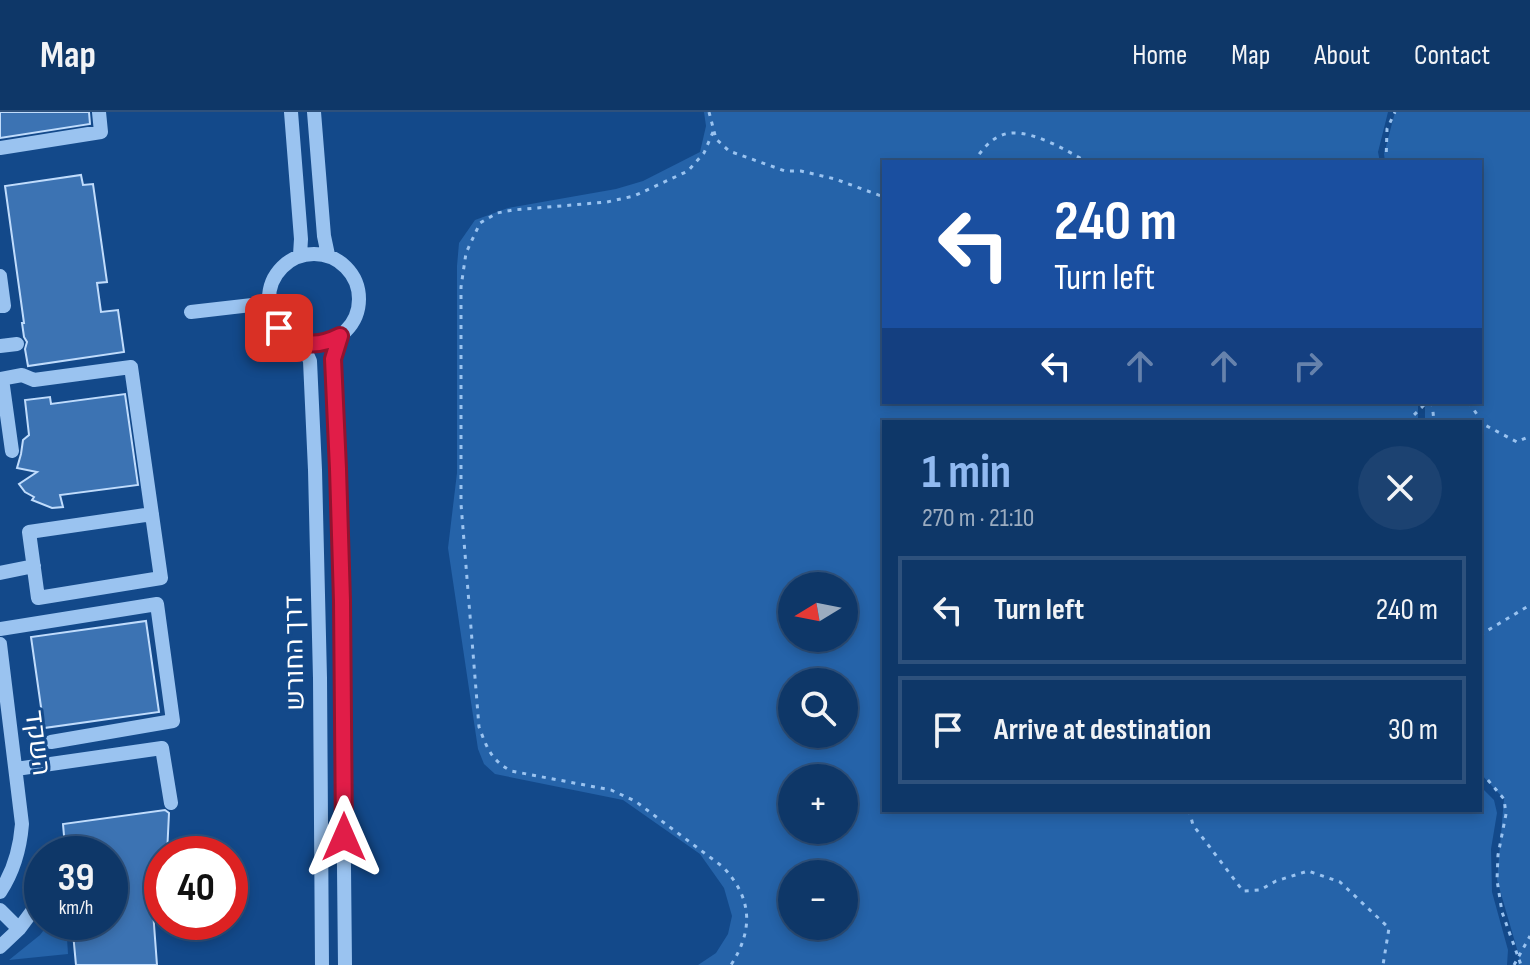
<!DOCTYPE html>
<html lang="en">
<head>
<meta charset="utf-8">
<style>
  :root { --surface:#0e3768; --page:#1c4271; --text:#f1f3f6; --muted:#9bacc0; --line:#2e517c; --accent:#90b9f0 }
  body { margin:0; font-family:"Sofia Sans Condensed",Heebo,sans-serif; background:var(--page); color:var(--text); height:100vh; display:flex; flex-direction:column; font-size:30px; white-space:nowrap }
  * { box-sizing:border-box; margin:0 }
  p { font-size:26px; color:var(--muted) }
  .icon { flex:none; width:44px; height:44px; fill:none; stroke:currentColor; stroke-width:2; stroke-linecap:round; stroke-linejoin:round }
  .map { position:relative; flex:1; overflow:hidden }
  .drawer { position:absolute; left:882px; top:308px; width:600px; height:392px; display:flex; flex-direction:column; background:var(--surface); border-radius:0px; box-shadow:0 4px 12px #0003,0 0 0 2px var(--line) }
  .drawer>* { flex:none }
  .hud { position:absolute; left:882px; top:48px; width:600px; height:244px; border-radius:0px; box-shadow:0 4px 12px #0003,0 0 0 2px var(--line); background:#1a4fa0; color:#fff; overflow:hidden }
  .needle { width:52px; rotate:260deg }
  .tools { position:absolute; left:778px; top:460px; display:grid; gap:16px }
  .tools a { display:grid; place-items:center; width:80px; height:80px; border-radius:50%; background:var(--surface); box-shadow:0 4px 12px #0003,0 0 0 2px var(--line); font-size:40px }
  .speed { position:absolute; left:24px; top:724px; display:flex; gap:16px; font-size:40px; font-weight:700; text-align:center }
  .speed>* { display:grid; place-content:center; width:104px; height:104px; border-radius:50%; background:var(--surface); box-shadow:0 4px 12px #0003,0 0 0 2px var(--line); line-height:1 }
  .speed small { font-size:20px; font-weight:400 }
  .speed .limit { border:12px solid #d22; background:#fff; color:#111 }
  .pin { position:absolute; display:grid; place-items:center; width:68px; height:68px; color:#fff; margin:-34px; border-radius:16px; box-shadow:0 4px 12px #0006 }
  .me { position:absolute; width:88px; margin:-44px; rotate:0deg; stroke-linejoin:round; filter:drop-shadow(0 0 6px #0008) }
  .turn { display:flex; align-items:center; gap:28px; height:168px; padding:0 40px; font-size:36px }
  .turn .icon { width:104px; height:104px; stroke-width:2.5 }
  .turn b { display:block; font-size:56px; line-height:68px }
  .lanes { display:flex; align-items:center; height:76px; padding:0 40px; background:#0003; justify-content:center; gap:40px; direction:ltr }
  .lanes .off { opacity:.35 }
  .round { display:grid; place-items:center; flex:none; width:84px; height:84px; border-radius:42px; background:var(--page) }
  .overview { display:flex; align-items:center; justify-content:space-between; height:136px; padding:0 40px }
  h1 { font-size:48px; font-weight:700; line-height:60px; color:var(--accent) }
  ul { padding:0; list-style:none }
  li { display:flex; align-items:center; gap:24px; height:108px; margin:0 16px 12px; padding:0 24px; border:4px solid var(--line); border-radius:0px }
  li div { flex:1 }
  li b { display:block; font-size:30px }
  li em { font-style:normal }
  header { display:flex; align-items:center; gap:48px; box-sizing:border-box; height:112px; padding:0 40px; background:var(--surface); border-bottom:2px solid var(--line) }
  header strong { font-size:38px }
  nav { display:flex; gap:44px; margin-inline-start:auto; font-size:28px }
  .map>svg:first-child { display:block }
  .green { fill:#2563a9; fill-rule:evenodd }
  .building { fill:#3c73b3; stroke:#c0dcfc; stroke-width:2 }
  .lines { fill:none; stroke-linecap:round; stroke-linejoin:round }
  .path { stroke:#9ac3f0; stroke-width:3; stroke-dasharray:4 6; stroke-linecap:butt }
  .minor { stroke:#9ac3f0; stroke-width:14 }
  .route-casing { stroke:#92132f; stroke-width:20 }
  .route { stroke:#e11d48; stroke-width:14 }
  .labels { text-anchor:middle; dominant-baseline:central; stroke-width:6; stroke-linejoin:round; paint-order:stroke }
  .street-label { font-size:26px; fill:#fff; stroke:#13498a }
</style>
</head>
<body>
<header>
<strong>Map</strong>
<nav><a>Home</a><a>Map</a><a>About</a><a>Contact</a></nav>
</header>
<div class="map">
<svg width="1530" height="853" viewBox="0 0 1530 853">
  <rect width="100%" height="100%" fill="#13498a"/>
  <path class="green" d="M704 0H1388L1378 40 1380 50H884V290H1418V310H884V698H1480V674L1494 688 1497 701 1491 737 1492 780 1508 838 1507 853H698L716 841 728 822 732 804 724 776 700 742 623 688 495 662 484 652 478 637 448 436 457 361V154L459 131 475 108 508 96 616 77 643 69 700 40 706 14ZM792 474H844V526H792ZM792 570H844V622H792ZM792 666H844V718H792ZM792 762H844V814H792Z
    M1395 0H1530V853H1518L1519 844 1497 768 1504 687 1480 661V310H1425V290H1480V50H1385L1384 42Z
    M50 810H66L68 842 9 848 40 823Z"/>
  <path class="building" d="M0 0H89L90 12 0 26Z
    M81 63 83 73 93 72 107 170 97 171 101 200 118 198 124 240 28 254 25 237 27 230 24 225 22 211H24L5 74Z
    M125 282 138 373 60 383 63 395 52 396 32 388 34 385 25 380 19 372 37 360 17 356 21 342 23 328 29 323 25 288 50 285 51 292Z
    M146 509 159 600 44 616 31 525Z
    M165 698 169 701 167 742H162V772H151L157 853H76L72 810H110V742H68L65 735 63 712Z"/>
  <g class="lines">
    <path class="path" d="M709 0 716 27 729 39 785 59H801L835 67 884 85
      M713 20 704 41 688 59 634 84 607 90 513 98 497 101 480 111 466 141 461 175V392L479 615C487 636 491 648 511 659L611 678 635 689 723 755C752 786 754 817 731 853
      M973 50C981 40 988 29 1000 24 1023 12 1066 38 1087 50
      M1386 50 1387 17 1395 0
      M1432 290 1434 310
      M1469 290 1483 312 1517 330 1530 324
      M1407 310 1427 290
      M1480 523 1530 493
      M1480 662 1487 667 1504 687 1506 702 1498 743 1497 768 1502 800 1521 853
      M1189 698 1193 713 1243 779 1260 778 1276 769 1308 759 1340 770 1389 816 1383 853
      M1514 853 1530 824"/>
    <path class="minor" d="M291 0 301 127 300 143
      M314 0 324 124 328 143
      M0 36 101 20 99 0
      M269 187a45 45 0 1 1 90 0a45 45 0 1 1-90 0Z
      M0 164 4 194H0
      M191 200 269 191
      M340 224 333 247 341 463 345 853
      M302 231 310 249 315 358 320 566 322 853
      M0 234 17 232
      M0 267 22 263 34 268 131 255 161 466 38 486 29 420 152 402
      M2 267 12 339
      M0 461 34 454
      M0 517 157 492 173 609 51 630
      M0 532 22 712C20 737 14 759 0 780
      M16 657 162 636 171 691
      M58 742V741
      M0 798 19 817
      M0 835 19 817 42 786"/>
  </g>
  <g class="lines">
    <defs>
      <path id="route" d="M279 216C299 234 316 236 340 224L333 247 338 357 342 489 344 725"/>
    </defs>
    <use href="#route" class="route-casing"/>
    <use href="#route" class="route"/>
  </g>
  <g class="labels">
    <g class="street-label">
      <text transform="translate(295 541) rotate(-91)">דרך החורש</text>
      <text transform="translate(37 631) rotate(83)">השקד</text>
    </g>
  </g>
</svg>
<div class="tools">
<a><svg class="needle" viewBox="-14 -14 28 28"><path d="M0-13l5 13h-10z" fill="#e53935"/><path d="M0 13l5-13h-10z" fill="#9bacc0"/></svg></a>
<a><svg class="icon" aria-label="search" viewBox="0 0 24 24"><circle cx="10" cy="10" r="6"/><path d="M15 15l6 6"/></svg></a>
<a>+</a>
<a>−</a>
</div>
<div class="speed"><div>39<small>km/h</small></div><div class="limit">40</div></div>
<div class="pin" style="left:279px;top:216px;background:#d93025"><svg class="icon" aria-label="arrive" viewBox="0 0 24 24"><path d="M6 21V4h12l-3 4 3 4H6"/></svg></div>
<svg class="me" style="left:344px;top:725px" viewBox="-20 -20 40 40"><path d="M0-17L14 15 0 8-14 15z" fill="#e11d48" stroke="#fff" stroke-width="4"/></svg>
<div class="hud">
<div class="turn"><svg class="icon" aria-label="left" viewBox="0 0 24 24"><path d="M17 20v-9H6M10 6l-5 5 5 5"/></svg><div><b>240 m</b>Turn left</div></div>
<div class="lanes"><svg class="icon" aria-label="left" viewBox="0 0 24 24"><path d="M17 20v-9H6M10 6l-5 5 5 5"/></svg><svg class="icon off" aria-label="ahead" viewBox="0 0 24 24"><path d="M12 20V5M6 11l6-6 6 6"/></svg><svg class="icon off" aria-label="ahead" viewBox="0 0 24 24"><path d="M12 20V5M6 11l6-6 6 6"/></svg><svg class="icon off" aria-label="right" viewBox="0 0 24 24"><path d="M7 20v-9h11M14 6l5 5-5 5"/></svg></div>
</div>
<section class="drawer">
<div class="overview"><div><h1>1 min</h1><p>270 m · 21:10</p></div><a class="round"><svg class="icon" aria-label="close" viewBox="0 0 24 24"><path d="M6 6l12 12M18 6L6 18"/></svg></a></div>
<ul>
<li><svg class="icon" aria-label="left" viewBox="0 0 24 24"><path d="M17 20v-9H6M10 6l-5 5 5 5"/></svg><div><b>Turn left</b></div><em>240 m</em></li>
<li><svg class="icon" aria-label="arrive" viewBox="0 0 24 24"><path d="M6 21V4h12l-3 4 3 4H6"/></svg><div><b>Arrive at destination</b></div><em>30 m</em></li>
</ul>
</section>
</div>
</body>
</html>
